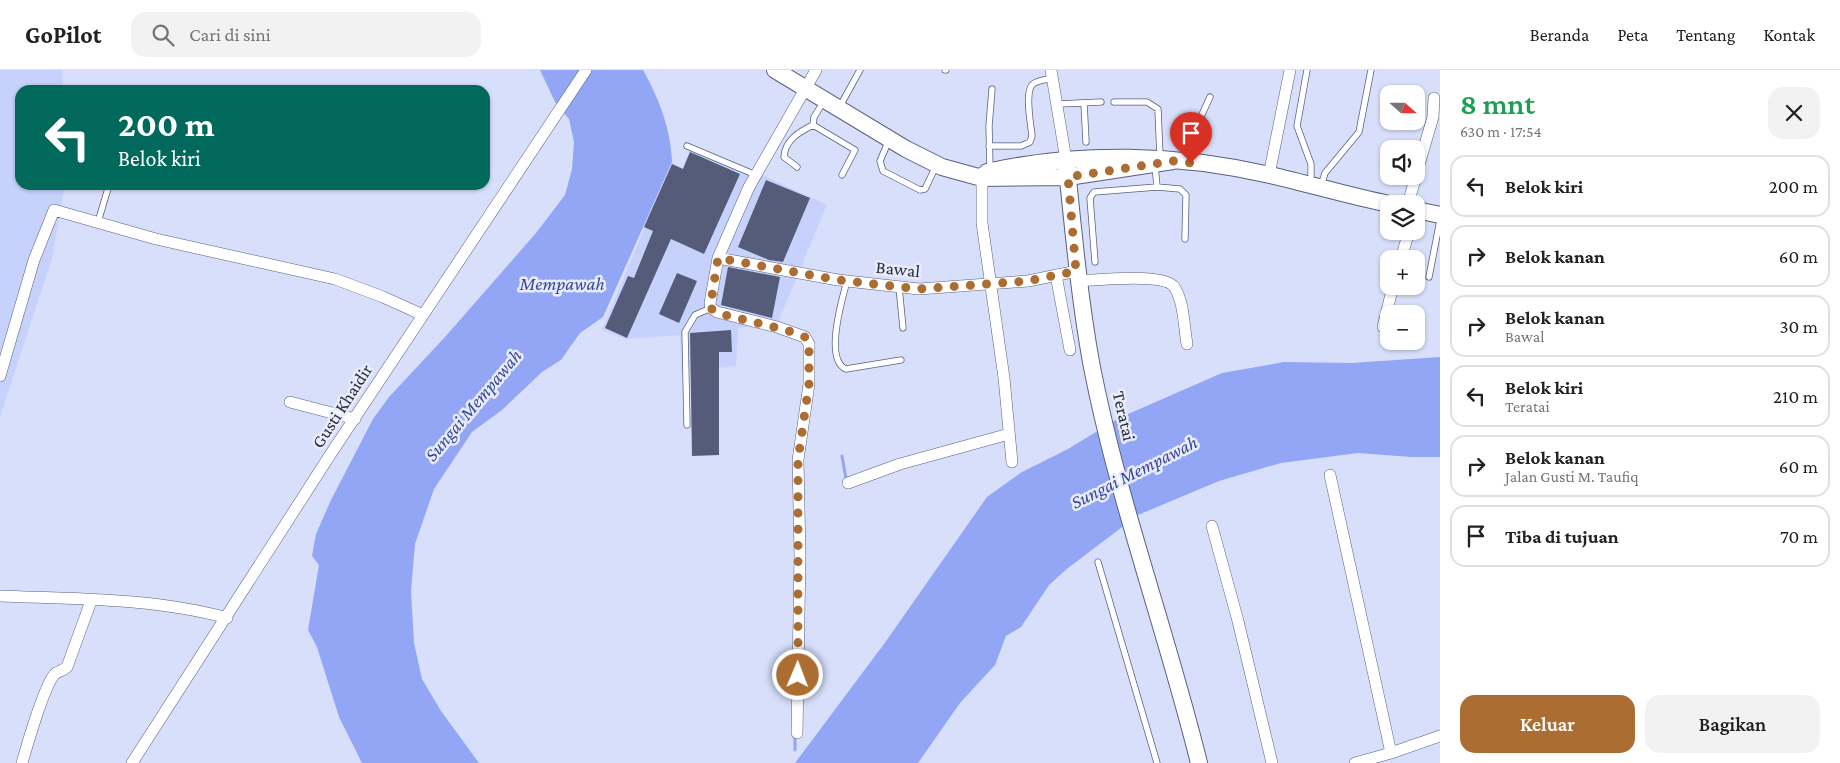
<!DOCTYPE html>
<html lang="id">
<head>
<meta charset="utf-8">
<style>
  :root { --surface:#fff; --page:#f2f2f2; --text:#202124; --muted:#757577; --line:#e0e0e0; --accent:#ab6d32 }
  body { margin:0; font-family:"Crimson Pro",serif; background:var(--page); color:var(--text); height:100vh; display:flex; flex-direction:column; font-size:19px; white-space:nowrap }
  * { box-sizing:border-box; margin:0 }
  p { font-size:16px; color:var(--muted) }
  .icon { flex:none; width:28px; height:28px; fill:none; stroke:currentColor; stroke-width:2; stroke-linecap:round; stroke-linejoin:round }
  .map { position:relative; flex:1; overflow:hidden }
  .details { display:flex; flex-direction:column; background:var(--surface); width:400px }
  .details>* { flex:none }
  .hud { position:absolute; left:15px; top:15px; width:475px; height:105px; border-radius:15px; box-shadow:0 1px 4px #0004; background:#00695c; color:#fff; overflow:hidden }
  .needle { width:32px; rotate:111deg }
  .tools { position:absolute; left:1380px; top:15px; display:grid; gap:10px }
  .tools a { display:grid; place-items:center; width:45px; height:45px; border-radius:10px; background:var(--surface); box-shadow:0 1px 4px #0004; font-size:25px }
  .pin { position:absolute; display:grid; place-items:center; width:42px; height:42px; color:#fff; margin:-51px -21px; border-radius:50% 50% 50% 0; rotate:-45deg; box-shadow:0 0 5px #0007 }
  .pin .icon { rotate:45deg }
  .me { position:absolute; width:55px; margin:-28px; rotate:1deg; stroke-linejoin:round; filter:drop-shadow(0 0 4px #0008) }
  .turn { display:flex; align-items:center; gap:18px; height:105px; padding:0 20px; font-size:22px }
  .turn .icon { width:65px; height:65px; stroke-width:2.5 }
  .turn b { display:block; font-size:35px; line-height:42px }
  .round { display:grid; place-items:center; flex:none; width:52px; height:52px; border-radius:15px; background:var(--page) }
  .headline { display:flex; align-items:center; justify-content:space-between; height:85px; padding:0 20px }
  h1 { font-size:30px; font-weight:600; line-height:38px; color:#1e9e55 }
  .primary-button { display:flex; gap:10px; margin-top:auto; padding:10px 20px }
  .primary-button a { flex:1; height:58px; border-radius:15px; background:var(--accent); color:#fff; font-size:20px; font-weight:600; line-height:58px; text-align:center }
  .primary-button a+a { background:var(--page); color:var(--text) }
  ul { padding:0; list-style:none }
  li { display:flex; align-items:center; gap:15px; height:62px; margin:0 10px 8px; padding:0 10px; border:2px solid var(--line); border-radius:15px }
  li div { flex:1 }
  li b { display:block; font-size:19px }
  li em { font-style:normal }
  header { display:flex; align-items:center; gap:30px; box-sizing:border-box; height:70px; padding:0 25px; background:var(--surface); border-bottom:1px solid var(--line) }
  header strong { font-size:24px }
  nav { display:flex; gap:28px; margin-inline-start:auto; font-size:18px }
  .search { width:350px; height:45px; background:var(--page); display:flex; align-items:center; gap:12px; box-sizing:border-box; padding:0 18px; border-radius:15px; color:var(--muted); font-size:19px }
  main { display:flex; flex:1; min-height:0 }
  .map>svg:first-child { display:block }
  .built { fill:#c6d2fc }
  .water { fill:#92a6f5 }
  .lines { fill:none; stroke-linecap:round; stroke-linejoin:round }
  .stream { stroke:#92a6f5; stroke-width:3 }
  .building { fill:#545c7a }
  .lane-casing { stroke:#58607e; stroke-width:7 }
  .street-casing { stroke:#58607e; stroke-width:12 }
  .secondary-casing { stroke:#58607e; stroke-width:18 }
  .lane { stroke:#fff; stroke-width:5.5 }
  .street { stroke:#fff; stroke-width:11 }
  .secondary { stroke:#fff; stroke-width:16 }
  .route { stroke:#ab6d32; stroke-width:9; stroke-dasharray:0 16.2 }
  .labels { text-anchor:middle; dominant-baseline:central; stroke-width:5; stroke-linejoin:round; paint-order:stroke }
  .street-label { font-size:18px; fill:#292d3a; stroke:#e9edfb }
  .water-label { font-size:19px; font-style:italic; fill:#3846a1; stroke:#e9edfb }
</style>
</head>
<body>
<header>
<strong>GoPilot</strong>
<div class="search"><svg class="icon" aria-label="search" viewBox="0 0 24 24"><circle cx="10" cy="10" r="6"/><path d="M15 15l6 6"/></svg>Cari di sini</div>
<nav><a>Beranda</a><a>Peta</a><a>Tentang</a><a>Kontak</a></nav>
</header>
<main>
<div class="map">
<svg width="1440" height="693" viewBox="0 0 1440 693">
  <rect width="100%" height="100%" fill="#d7dffb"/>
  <path class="built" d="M0 0H62L63 20H20V115H65L52 188 0 347Z
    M690 81 767 107 827 135 778 252 738 258 736 296 682 301 680 265 626 269 602 260 672 93 682 98Z"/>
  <path class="water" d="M540 0H643C659 28 671 60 672 92L603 247 580 263 561 290 542 302 502 340 472 362 434 419 415 474 411 521 414 573 422 609 441 641 479 693H362L339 647 317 577 308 560 319 495 312 486 316 464 331 430 373 349 389 327 445 267 536 163 565 125 572 99 574 72 569 49 555 32Z
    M1440 287V387H1411L1358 383 1281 393 1219 411 1138 445 1068 498 1049 515 1021 557 1006 566 995 595 960 633 918 693H795L884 574 987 427 1022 402 1068 379 1119 348 1222 303 1284 292 1352 293Z"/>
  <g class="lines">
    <path class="stream" d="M842 386 846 409 849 408
      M795 666V680"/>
  </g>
  <path class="building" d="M690 82 740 104 704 184 671 169 627 268 605 258 628 206 634 208 653 161 644 157 672 94 683 99Z
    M766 110 810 128 783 192 769 190 738 177Z
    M728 197 780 207 772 248 721 235Z
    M677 203 697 211 679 253 659 244Z
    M731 260 732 282H719V385L692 386 690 263Z"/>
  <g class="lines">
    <defs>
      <path id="lane" d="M945 0H946
        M1307 0 1297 56 1311 94V113
        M824 31 814 47 813 55 855 80 842 105
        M1114 32H1147L1158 39 1160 87
        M1084 33 1086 72
        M1058 34 1101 32
        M839 38 860 0
        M889 70 880 91 883 101 920 120 925 119 936 96
        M687 76 756 105
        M989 76H1021L1030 72 1032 66C1031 54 1024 21 1033 14 1038 10 1046 10 1053 8
        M1191 91 1193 64 1210 27
        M1155 95 1157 117 1180 119 1186 125 1185 169
        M797 97 784 87C785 70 799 62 813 55
        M990 99 989 56 992 19
        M1321 116 1325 103 1359 62 1371 0
        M98 152 109 115
        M1095 192 1090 128 1094 122 1157 117
        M1429 207 1440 150
        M847 211C842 229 824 290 846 299L901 290
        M899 217 903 258
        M687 355 685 262 695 245 711 238
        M1098 492 1157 693"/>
      <path id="street" d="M1051 0 1066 90
        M982 103V153L1004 308 1012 392
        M1269 105 1290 0
        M1416 105 1433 47 1434 28
        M1408 134 1416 106
        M718 188 838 210 919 219 1028 211 1077 201
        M1401 189 1409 161
        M1056 205 1070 280
        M1078 211C1096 210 1167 202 1175 218 1184 233 1184 257 1187 274
        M1383 257 1393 216
        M0 306 34 190 54 140 156 169 335 209 383 227 423 245
        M290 332 355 349
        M1330 405 1391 683
        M848 413 900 394 1009 364
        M1212 456 1238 551 1272 693
        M0 526C75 529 154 528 227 548
        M797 663 800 485 798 390 809 314V274L805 267 777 257 717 242 711 238 710 233 718 188 749 117 816 0
        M22 693C27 675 44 617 54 605 57 601 63 601 67 597L91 531
        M132 693 330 385 586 0
        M1355 693 1391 683 1440 666"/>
      <path id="secondary" d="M775 0 906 79 942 97 982 108 1068 107 1173 91
        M1066 90C1073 157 1079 225 1091 292 1117 428 1166 559 1199 693
        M987 102C1080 81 1178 84 1270 105 1310 114 1349 126 1389 134
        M1416 140 1440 145"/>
    </defs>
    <use href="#lane" class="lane-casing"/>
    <use href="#street" class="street-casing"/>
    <use href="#secondary" class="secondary-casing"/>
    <use href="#lane" class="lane"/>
    <use href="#street" class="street"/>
    <use href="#secondary" class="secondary"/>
  </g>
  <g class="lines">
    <path class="route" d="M798 605V390L809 314V274L805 267 786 260 721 244 710 238 718 188 838 210 919 219 1028 211 1076 201 1068 107 1173 91 1191 93"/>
  </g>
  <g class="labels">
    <g class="street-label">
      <text transform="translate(898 199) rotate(6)">Bawal</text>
      <text transform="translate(342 336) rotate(-57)">Gusti Khaidir</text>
      <text transform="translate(1124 346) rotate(77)">Teratai</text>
    </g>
    <g class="water-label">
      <text x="562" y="213">Mempawah</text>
      <text transform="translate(473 335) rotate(-50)">Sungai Mempawah</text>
      <text transform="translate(1134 402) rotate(-27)">Sungai Mempawah</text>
    </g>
  </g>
</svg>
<div class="tools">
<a><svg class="needle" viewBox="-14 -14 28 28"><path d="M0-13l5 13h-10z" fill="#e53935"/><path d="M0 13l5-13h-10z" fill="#757577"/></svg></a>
<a><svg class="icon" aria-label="sound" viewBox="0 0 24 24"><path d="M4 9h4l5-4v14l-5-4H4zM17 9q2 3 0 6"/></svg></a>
<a><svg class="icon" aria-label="layers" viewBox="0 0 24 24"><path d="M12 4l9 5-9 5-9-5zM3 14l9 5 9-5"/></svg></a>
<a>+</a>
<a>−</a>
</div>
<div class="pin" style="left:1191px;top:93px;background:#d93025"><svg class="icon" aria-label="arrive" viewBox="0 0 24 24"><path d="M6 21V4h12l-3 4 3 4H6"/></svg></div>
<svg class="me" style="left:798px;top:605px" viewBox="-20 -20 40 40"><circle r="17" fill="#ab6d32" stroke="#fff" stroke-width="3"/><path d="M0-11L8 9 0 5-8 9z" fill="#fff"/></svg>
<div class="hud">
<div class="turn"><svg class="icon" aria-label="left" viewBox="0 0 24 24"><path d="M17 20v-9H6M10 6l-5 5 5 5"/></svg><div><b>200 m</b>Belok kiri</div></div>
</div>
</div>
<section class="details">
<div class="headline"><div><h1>8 mnt</h1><p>630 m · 17:54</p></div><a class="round"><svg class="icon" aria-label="close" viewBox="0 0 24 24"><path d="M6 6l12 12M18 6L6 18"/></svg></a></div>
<ul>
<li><svg class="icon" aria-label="left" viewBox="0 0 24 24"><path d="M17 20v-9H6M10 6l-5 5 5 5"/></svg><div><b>Belok kiri</b></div><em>200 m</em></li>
<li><svg class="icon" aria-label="right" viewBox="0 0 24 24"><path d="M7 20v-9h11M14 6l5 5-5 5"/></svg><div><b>Belok kanan</b></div><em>60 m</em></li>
<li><svg class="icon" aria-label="right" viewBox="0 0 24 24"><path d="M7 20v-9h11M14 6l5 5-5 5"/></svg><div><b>Belok kanan</b><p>Bawal</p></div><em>30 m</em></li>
<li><svg class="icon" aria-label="left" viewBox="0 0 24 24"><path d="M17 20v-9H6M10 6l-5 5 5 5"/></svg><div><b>Belok kiri</b><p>Teratai</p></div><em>210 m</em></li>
<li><svg class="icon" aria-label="right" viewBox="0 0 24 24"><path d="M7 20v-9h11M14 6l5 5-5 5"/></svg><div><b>Belok kanan</b><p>Jalan Gusti M. Taufiq</p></div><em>60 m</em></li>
<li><svg class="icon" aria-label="arrive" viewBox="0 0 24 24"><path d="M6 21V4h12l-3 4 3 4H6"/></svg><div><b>Tiba di tujuan</b></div><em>70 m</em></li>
</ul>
<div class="primary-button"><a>Keluar</a><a>Bagikan</a></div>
</section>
</main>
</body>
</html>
